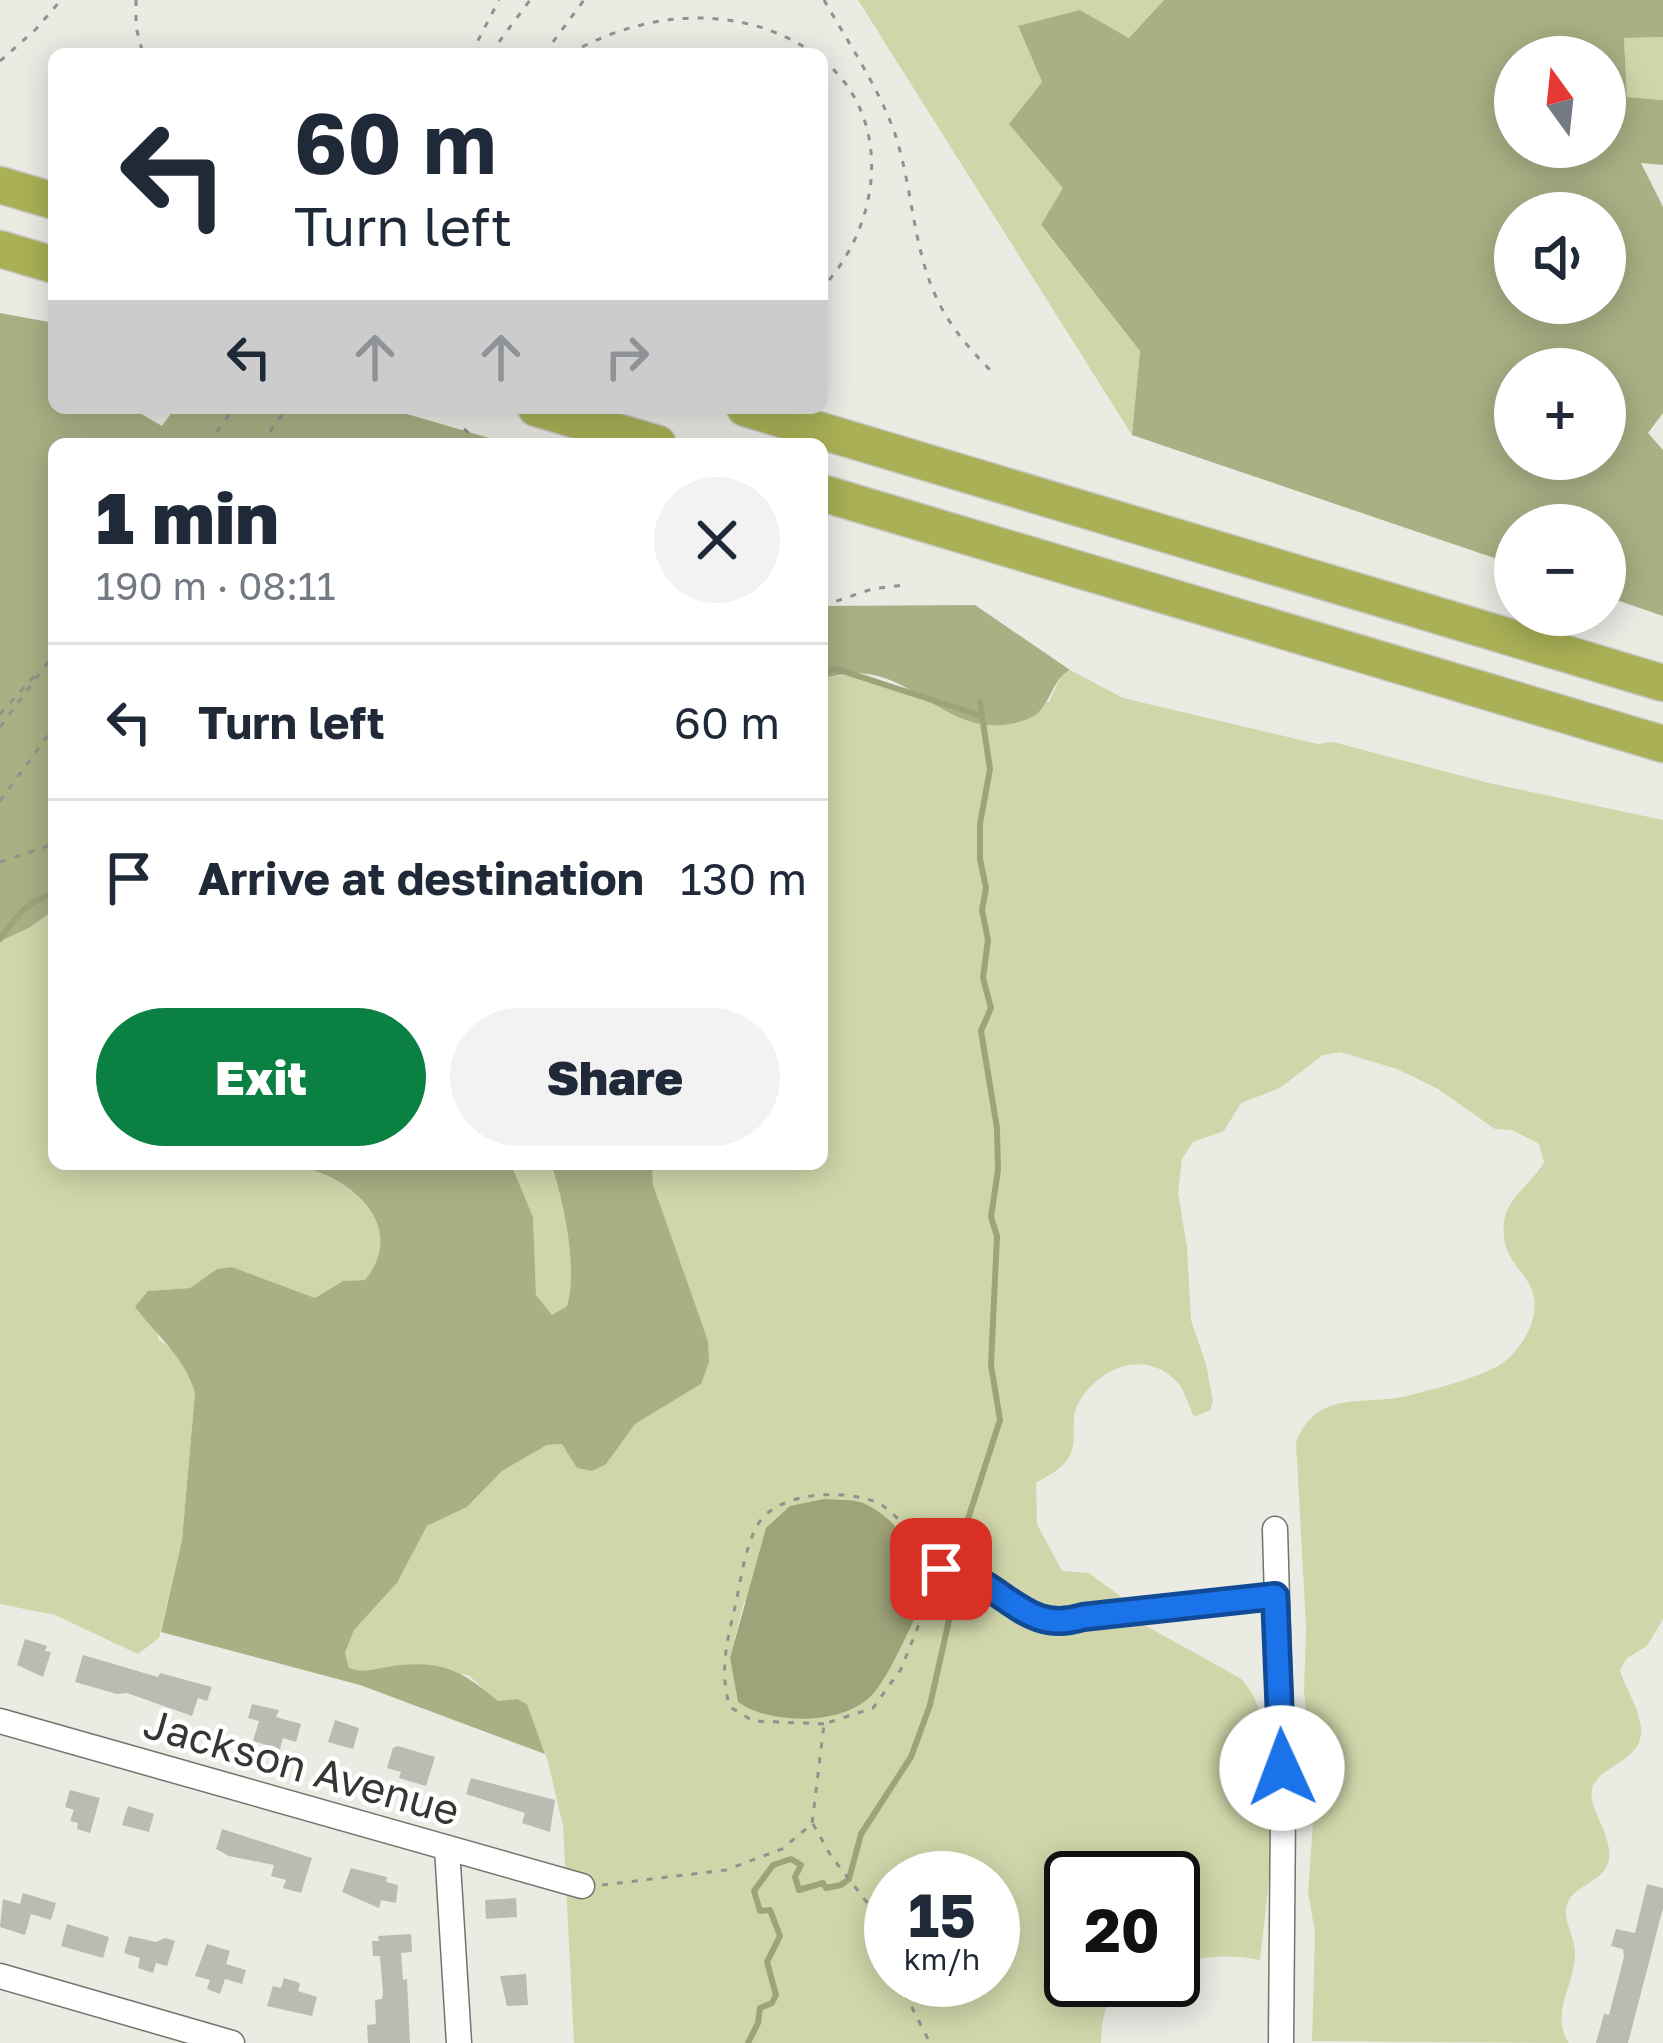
<!DOCTYPE html>
<html lang="en">
<head>
<meta charset="utf-8">
<style>
  :root { --surface:#fff; --page:#f2f2f3; --text:#1f2937; --muted:#747a83; --line:#e0e1e3; --accent:#0b8043 }
  body { margin:0; font-family:"Golos Text",sans-serif; background:var(--page); color:var(--text); height:100vh; display:flex; flex-direction:column; font-size:45px; white-space:nowrap }
  * { box-sizing:border-box; margin:0 }
  p { font-size:39px; color:var(--muted) }
  .icon { flex:none; width:66px; height:66px; fill:none; stroke:currentColor; stroke-width:2; stroke-linecap:round; stroke-linejoin:round }
  .map { position:relative; flex:1; overflow:hidden }
  .drawer { position:absolute; left:48px; top:438px; width:780px; height:732px; display:flex; flex-direction:column; background:var(--surface); border-radius:18px; box-shadow:0 6px 30px #0003 }
  .drawer>* { flex:none }
  .hud { position:absolute; left:48px; top:48px; width:780px; height:366px; border-radius:18px; box-shadow:0 6px 30px #0003; background:#fff; color:var(--text); overflow:hidden }
  .needle { width:78px; rotate:345deg }
  .controls { position:absolute; left:1494px; top:36px; display:grid; gap:24px }
  .controls a { display:grid; place-items:center; width:132px; height:132px; border-radius:50%; background:var(--surface); box-shadow:0 6px 30px #0003; font-size:60px }
  .speed { position:absolute; left:864px; top:1851px; display:flex; gap:24px; font-size:60px; font-weight:700; text-align:center }
  .speed>* { display:grid; place-content:center; width:156px; height:156px; border-radius:50%; background:var(--surface); box-shadow:0 6px 30px #0003; line-height:1 }
  .speed small { font-size:30px; font-weight:400 }
  .speed .limit { border:6px solid #111; border-radius:18px; background:#fff; color:#111 }
  .pin { position:absolute; display:grid; place-items:center; width:102px; height:102px; color:#fff; margin:-51px; border-radius:24px; box-shadow:0 6px 18px #0006 }
  .me { position:absolute; width:132px; margin:-66px; rotate:358deg; stroke-linejoin:round; filter:drop-shadow(0 0 9px #0008) }
  .turn { display:flex; align-items:center; gap:42px; height:252px; padding:0 48px; font-size:54px }
  .turn .icon { width:156px; height:156px; stroke-width:2.5 }
  .turn b { display:block; font-size:84px; line-height:102px }
  .lanes { display:flex; align-items:center; height:114px; padding:0 48px; background:#0003; justify-content:center; gap:60px; direction:ltr }
  .lanes .off { opacity:.35 }
  .round { display:grid; place-items:center; flex:none; width:126px; height:126px; border-radius:63px; background:var(--page) }
  .overview { display:flex; align-items:center; justify-content:space-between; height:204px; padding:0 48px }
  h1 { font-size:72px; font-weight:800; line-height:90px }
  .button { display:flex; gap:24px; margin-top:auto; padding:24px 48px }
  .button a { flex:1; height:138px; border-radius:72px; background:var(--accent); color:#fff; font-size:48px; font-weight:800; line-height:138px; text-align:center }
  .button a+a { background:var(--page); color:var(--text) }
  ul { padding:0; list-style:none }
  li { display:flex; align-items:center; gap:36px; height:156px; padding:0 48px; border-top:3px solid var(--line) }
  li div { flex:1 }
  li b { display:block; font-size:45px }
  li em { font-style:normal }
  .map>svg:first-child { display:block }
  .green { fill:#d1d6aa; fill-rule:evenodd }
  .forest { fill:#aaaf84; fill-rule:evenodd }
  .water { fill:#9fa379 }
  .lines { fill:none; stroke-linecap:round; stroke-linejoin:round }
  .stream { stroke:#9fa379; stroke-width:6 }
  .building { fill:#babbb3 }
  .minor-casing { stroke:#73746d; stroke-width:27 }
  .highway-casing { stroke:#c7c7c6; stroke-width:39 }
  .path { stroke:#91928c; stroke-width:3; stroke-dasharray:6 9; stroke-linecap:butt }
  .minor { stroke:#fff; stroke-width:24 }
  .highway { stroke:#a9b055; stroke-width:36 }
  .route-casing { stroke:#114b97; stroke-width:30 }
  .route { stroke:#1a73e8; stroke-width:21 }
  .labels { text-anchor:middle; dominant-baseline:central; stroke-width:9; stroke-linejoin:round; paint-order:stroke }
  .street-label { font-size:42px; fill:#363733; stroke:#fff }
</style>
</head>
<body>
<div class="map">
<svg width="1663" height="2043" viewBox="0 0 1663 2043">
  <rect width="100%" height="100%" fill="#eaebe3"/>
  <path class="green" d="M858 0H1164L1129 38 1080 10 1018 27 1042 82 1064 188 1041 226 1140 351 1132 435Z
    M1663 37V100L1627 97 1624 38Z
    M1070 670 1123 698 1318 744 1333 742 1489 783 1663 820V1619L1647 1646 1627 1658 1620 1670C1626 1691 1646 1718 1640 1739 1634 1761 1604 1766 1594 1784 1582 1804 1616 1835 1608 1863 1602 1882 1578 1884 1569 1900 1559 1917 1576 1936 1575 1954 1575 1985 1549 2014 1569 2043L1312 2041 1315 1933 1308 1892 1315 1795 1304 1693 1306 1627 1296 1442C1317 1389 1363 1406 1407 1396 1434 1389 1471 1380 1496 1367 1518 1355 1539 1323 1534 1297 1528 1269 1500 1263 1504 1222 1507 1197 1532 1184 1544 1162L1539 1144 1512 1130 1495 1129 1438 1089 1397 1069 1340 1052 1323 1055 1280 1088 1241 1103 1224 1131 1193 1142 1182 1159 1178 1193 1187 1247 1191 1320 1206 1364 1213 1402 1210 1410 1194 1417C1189 1407 1185 1391 1178 1383 1145 1346 1095 1369 1077 1406 1070 1421 1077 1439 1071 1453 1065 1468 1049 1475 1036 1483L1037 1524 1062 1571 1089 1573 1120 1596 1130 1617 1240 1678C1291 1726 1268 1893 1260 1960 1231 1954 1201 1956 1173 1965V1878H1071V1980H1129C1105 1998 1102 2015 1101 2043H574L563 1826 548 1762 527 1704 517 1699 498 1701 468 1675 390 1666 362 1673 349 1668 345 1653 354 1630 397 1583 427 1526 467 1507 502 1471 547 1445 562 1444 605 1464 635 1424 701 1384 653 1185 652 1164H822V678L862 673 906 690 1049 702 1062 674ZM917 1554 926 1595 872 1695 853 1708 738 1702 730 1658 744 1602ZM891 1878H993V1980H891Z
    M54 910V1164H304C312 1171 320 1172 330 1177 372 1199 399 1238 365 1280L343 1281 315 1298 232 1267 217 1269 190 1288 148 1291 159 1340C179 1352 189 1370 195 1393L182 1540 159 1638 138 1654 55 1615 0 1604V941L29 928Z
    M511 1164H551C564 1201 578 1269 567 1306L552 1315 536 1295 533 1217Z"/>
  <path class="forest" d="M1164 0H1663V37L1624 38 1627 97 1663 100V165L1641 163 1663 207V413L1648 433 1663 450V616L1605 596V525H1515V565L1132 435 1140 351 1041 225 1063 188 1009 124 1042 82 1018 26 1080 10 1129 38ZM1515 57H1605V147H1515ZM1515 213H1605V303H1515ZM1515 369H1605V459H1515Z
    M0 313 54 323V408H131L162 426 175 408H386L510 444H54V910L29 928 0 941Z
    M975 605 1070 670C1050 680 1051 710 1028 719 955 746 922 677 860 673 848 673 834 676 822 678V606Z
    M304 1164H511L533 1217 536 1295 552 1315 567 1306C578 1270 564 1201 551 1164H652L653 1185 708 1341 709 1362 701 1384 635 1424 606 1464 592 1471 577 1468 562 1444 547 1445 502 1471 467 1507 427 1526 397 1583 354 1630 345 1653 349 1668C363 1673 371 1670 386 1667 439 1659 459 1668 498 1701L517 1699 527 1704 545 1754 360 1685 161 1632 182 1540 195 1393C185 1357 157 1336 135 1307L148 1291 190 1288 217 1269 232 1267 315 1298 343 1281 365 1280C399 1238 372 1198 330 1177 320 1172 312 1171 304 1164Z"/>
  <path class="water" d="M824 1499C836 1500 852 1499 863 1503 901 1520 920 1557 926 1595 913 1620 890 1676 872 1695 843 1726 769 1725 738 1702L730 1658 766 1528 790 1506Z"/>
  <g class="lines">
    <path class="stream" d="M822 672 836 669 982 716
      M0 939C15 919 28 898 54 895
      M957 1567 956 1556 1000 1420 991 1365 997 1236 991 1217 998 1170 997 1128 981 1031 991 1008 983 978 988 940 982 910 986 888 980 859V824L990 769 980 702
      M748 2043 758 2023 760 2008 772 2003 776 1995 767 1962 780 1936 770 1910 760 1911 754 1891 773 1865 791 1859 801 1865 795 1877 799 1890 823 1883 826 1888 841 1885 849 1879 861 1834 911 1757 930 1705 958 1580"/>
  </g>
  <path class="building" d="M25 1639 47 1646 45 1651 51 1652 43 1677 17 1665Z
    M83 1655 158 1677 160 1673 212 1687 207 1701 198 1698 192 1716 127 1693 117 1694 75 1682Z
    M252 1704 279 1710 276 1717 301 1724 296 1742 283 1738 280 1749 253 1741 259 1721 248 1718Z
    M335 1720 359 1728 353 1749 328 1742Z
    M398 1746 435 1757 426 1786 399 1778 401 1772 387 1768 393 1748Z
    M471 1778 555 1800 550 1832 522 1823 525 1813 466 1794Z
    M70 1790 100 1798 90 1833 77 1829 78 1823 70 1821 74 1810 65 1807Z
    M128 1806 154 1814 149 1832 122 1825Z
    M222 1829 312 1858 301 1893 283 1888 286 1880 271 1876 274 1865 229 1856 216 1849Z
    M351 1868 387 1877 386 1882 398 1885 396 1903 381 1900 379 1908 342 1892Z
    M1647 1884 1663 1888V1908L1628 2043H1596L1604 2014 1609 2015 1624 1957 1623 1949 1611 1946 1616 1929 1635 1933Z
    M23 1893 56 1903 51 1920 31 1914 25 1935 0 1927 3 1899 20 1904Z
    M516 1898 517 1917 486 1919 485 1900Z
    M67 1924 109 1937 103 1958 61 1946Z
    M411 1934 412 1952 401 1953 403 1980 407 1979 410 2043H368L367 2025 376 2024 375 2000 382 1999 383 1993 380 1956H373L372 1941H379L378 1936Z
    M129 1936 156 1942 165 1938 175 1941 167 1966 156 1963 153 1973 138 1968 140 1958 124 1953Z
    M207 1944 230 1951 226 1964 246 1970 242 1984 225 1979 220 1994 207 1989 210 1980 195 1976Z
    M526 1974 528 2005 507 2006 500 1976Z
    M284 1978 300 1983 298 1991 317 1997 312 2016 267 2006 273 1986 281 1988Z"/>
  <g class="lines">
    <defs>
      <path id="minor" d="M1275 1529 1283 1811 1281 2043
        M941 1569C953 1573 968 1575 978 1581 1016 1602 1036 1632 1083 1617L1275 1596
        M0 1721 582 1886
        M447 1848 459 2043
        M0 1976 232 2043"/>
      <path id="highway" d="M0 185 54 201
        M0 249 54 265
        M536 408 658 444
        M745 408 1663 683
        M822 493 1663 744"/>
    </defs>
    <use href="#minor" class="minor-casing"/>
    <use href="#highway" class="highway-casing"/>
    <path class="path" d="M136 0V27L143 54
      M824 0C848 42 877 85 894 131 913 186 912 248 938 301 951 328 972 352 994 374
      M471 54 499 0
      M490 54 530 0
      M544 54 584 0
      M569 54C646 10 740 2 815 54
      M822 59C895 119 881 225 822 288
      M0 61 36 29 61 0
      M464 429 482 444
      M208 444 234 408
      M261 444 287 408
      M822 606 872 589 903 585
      M0 714 40 670
      M0 727 54 654
      M0 801 54 727
      M0 862 54 844
      M824 1724 753 1721 730 1707C719 1671 727 1642 735 1607 741 1581 744 1550 757 1526 776 1491 843 1489 876 1502 894 1510 915 1538 928 1554
      M813 1824 831 1856 873 1910 891 1962
      M602 1885 726 1870 782 1849 812 1824 824 1724 873 1708 901 1669 934 1587
      M898 1980 930 2043"/>
    <use href="#minor" class="minor"/>
    <use href="#highway" class="highway"/>
  </g>
  <g class="lines">
    <defs>
      <path id="route" d="M941 1569C953 1573 968 1575 978 1581 1016 1602 1036 1632 1083 1617L1275 1596 1282 1768"/>
    </defs>
    <use href="#route" class="route-casing"/>
    <use href="#route" class="route"/>
  </g>
  <g class="labels">
    <g class="street-label">
      <text transform="translate(302 1766) rotate(16)">Jackson Avenue</text>
    </g>
  </g>
</svg>
<div class="controls">
<a><svg class="needle" viewBox="-14 -14 28 28"><path d="M0-13l5 13h-10z" fill="#e53935"/><path d="M0 13l5-13h-10z" fill="#747a83"/></svg></a>
<a><svg class="icon" aria-label="sound" viewBox="0 0 24 24"><path d="M4 9h4l5-4v14l-5-4H4zM17 9q2 3 0 6"/></svg></a>
<a>+</a>
<a>−</a>
</div>
<div class="speed"><div>15<small>km/h</small></div><div class="limit">20</div></div>
<div class="pin" style="left:941px;top:1569px;background:#d93025"><svg class="icon" aria-label="arrive" viewBox="0 0 24 24"><path d="M6 21V4h12l-3 4 3 4H6"/></svg></div>
<svg class="me" style="left:1282px;top:1768px" viewBox="-20 -20 40 40"><circle r="19" fill="#fff"/><path d="M0-13L10 11 0 6-10 11z" fill="#1a73e8"/></svg>
<div class="hud">
<div class="turn"><svg class="icon" aria-label="left" viewBox="0 0 24 24"><path d="M17 20v-9H6M10 6l-5 5 5 5"/></svg><div><b>60 m</b>Turn left</div></div>
<div class="lanes"><svg class="icon" aria-label="left" viewBox="0 0 24 24"><path d="M17 20v-9H6M10 6l-5 5 5 5"/></svg><svg class="icon off" aria-label="ahead" viewBox="0 0 24 24"><path d="M12 20V5M6 11l6-6 6 6"/></svg><svg class="icon off" aria-label="ahead" viewBox="0 0 24 24"><path d="M12 20V5M6 11l6-6 6 6"/></svg><svg class="icon off" aria-label="right" viewBox="0 0 24 24"><path d="M7 20v-9h11M14 6l5 5-5 5"/></svg></div>
</div>
<section class="drawer">
<div class="overview"><div><h1>1 min</h1><p>190 m · 08:11</p></div><a class="round"><svg class="icon" aria-label="close" viewBox="0 0 24 24"><path d="M6 6l12 12M18 6L6 18"/></svg></a></div>
<ul>
<li><svg class="icon" aria-label="left" viewBox="0 0 24 24"><path d="M17 20v-9H6M10 6l-5 5 5 5"/></svg><div><b>Turn left</b></div><em>60 m</em></li>
<li><svg class="icon" aria-label="arrive" viewBox="0 0 24 24"><path d="M6 21V4h12l-3 4 3 4H6"/></svg><div><b>Arrive at destination</b></div><em>130 m</em></li>
</ul>
<div class="button"><a>Exit</a><a>Share</a></div>
</section>
</div>
</body>
</html>
